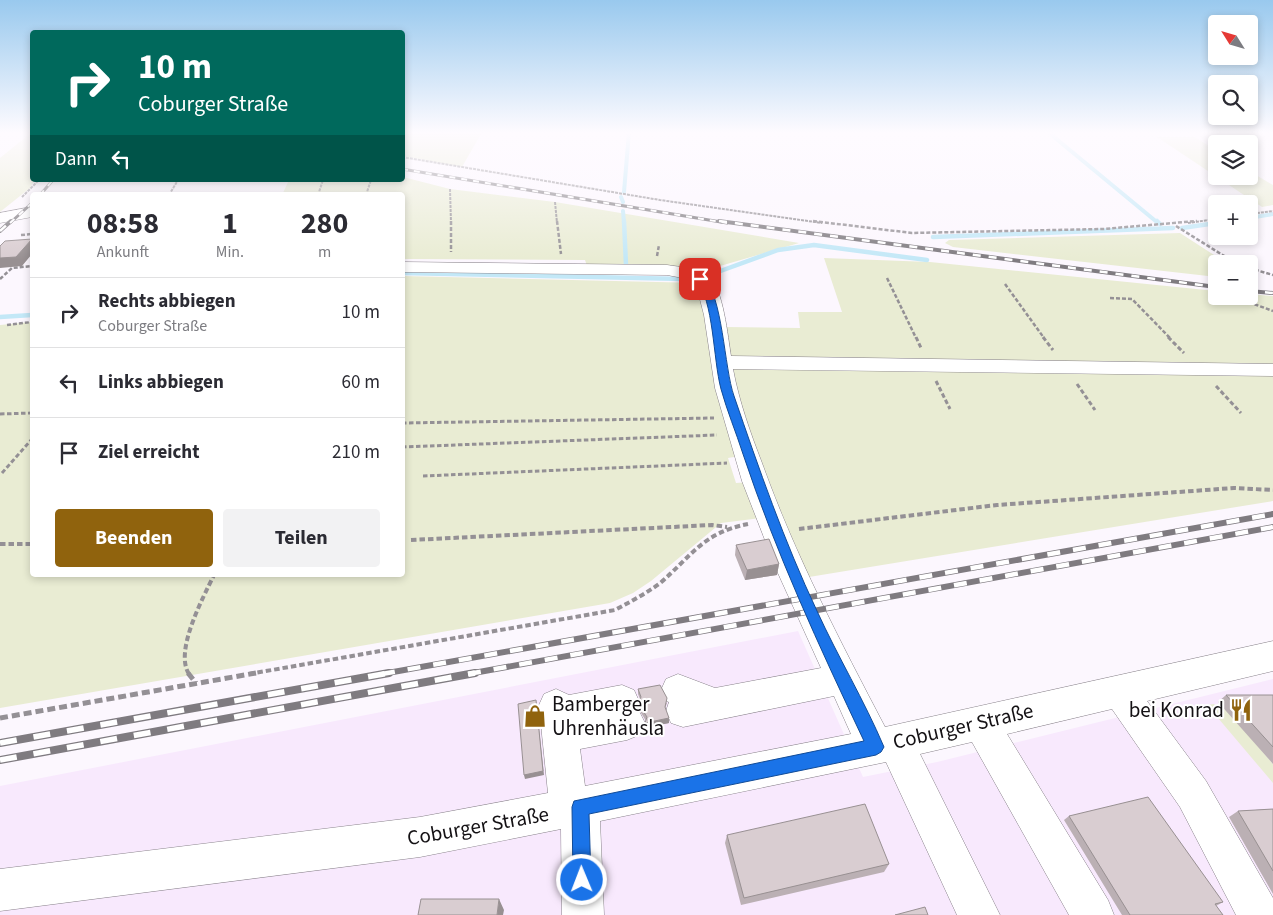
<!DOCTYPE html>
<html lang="de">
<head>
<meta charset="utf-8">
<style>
  :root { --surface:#fff; --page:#f2f2f3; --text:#2b2b33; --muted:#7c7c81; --line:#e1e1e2; --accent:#90630d }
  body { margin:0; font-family:"Source Sans 3",sans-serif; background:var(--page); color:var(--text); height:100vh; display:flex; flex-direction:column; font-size:19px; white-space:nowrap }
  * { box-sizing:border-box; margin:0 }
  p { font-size:16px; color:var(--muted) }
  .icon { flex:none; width:28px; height:28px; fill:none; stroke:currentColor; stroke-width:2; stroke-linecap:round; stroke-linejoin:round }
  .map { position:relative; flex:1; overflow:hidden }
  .side { position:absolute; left:30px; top:192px; width:375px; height:385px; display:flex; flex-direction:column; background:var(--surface); border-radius:5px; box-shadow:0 2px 8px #0003 }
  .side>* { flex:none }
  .banner { position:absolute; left:30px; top:30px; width:375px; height:152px; border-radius:5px; box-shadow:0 2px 8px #0003; background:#00695c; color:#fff; overflow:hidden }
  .needle { width:32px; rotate:307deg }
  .fabs { position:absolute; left:1208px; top:15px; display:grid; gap:10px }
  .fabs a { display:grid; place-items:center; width:50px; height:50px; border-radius:5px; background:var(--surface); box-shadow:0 2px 8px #0003; font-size:25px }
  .pin { position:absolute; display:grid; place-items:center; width:42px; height:42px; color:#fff; margin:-21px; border-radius:10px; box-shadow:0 2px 8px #0006 }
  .me { position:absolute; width:55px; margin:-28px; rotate:359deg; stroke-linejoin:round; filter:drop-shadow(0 0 4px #0008) }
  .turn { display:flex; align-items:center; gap:18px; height:105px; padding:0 25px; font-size:22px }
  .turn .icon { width:65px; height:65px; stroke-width:2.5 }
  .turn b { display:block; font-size:35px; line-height:42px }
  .then { display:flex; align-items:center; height:48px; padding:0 25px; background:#0003; gap:10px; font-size:19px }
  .eta { display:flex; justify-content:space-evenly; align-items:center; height:85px; text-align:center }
  .eta b { font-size:30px; font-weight:700; line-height:35px }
  .action { display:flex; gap:10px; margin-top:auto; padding:10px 25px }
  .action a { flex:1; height:58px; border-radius:5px; background:var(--accent); color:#fff; font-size:20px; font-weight:700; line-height:58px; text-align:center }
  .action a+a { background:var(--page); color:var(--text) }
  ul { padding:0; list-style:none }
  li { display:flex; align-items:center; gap:15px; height:70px; padding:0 25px; border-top:1px solid var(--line) }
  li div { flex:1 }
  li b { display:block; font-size:19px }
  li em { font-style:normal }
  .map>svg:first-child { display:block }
  .industrial { fill:#f8e9fd }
  .green { fill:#e9ecd3 }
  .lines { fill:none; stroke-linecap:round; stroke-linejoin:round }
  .stream-far1 { stroke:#c3e8f7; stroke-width:4 }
  .stream { stroke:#c3e8f7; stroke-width:4.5 }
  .minor-casing { stroke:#88828a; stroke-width:1 }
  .path-far4 { stroke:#949095; stroke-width:2; stroke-dasharray:3 1; stroke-linecap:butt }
  .path-far3 { stroke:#949095; stroke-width:2.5; stroke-dasharray:4 2; stroke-linecap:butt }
  .path-far2 { stroke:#949095; stroke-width:3; stroke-dasharray:4.5 2.5; stroke-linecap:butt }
  .path-far1 { stroke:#949095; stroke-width:4; stroke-dasharray:5.5 3; stroke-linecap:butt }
  .path { stroke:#949095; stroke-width:5; stroke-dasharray:8 4; stroke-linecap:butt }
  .minor { fill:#fff; fill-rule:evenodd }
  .rail-far3-casing { stroke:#7f7b80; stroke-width:3 }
  .rail-far2-casing { stroke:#7f7b80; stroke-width:4 }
  .rail-far1-casing { stroke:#7f7b80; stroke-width:6 }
  .rail-casing { stroke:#7f7b80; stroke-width:8 }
  .rail-far3 { stroke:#fff; stroke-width:2; stroke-dasharray:6; stroke-linecap:butt }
  .rail-far2 { stroke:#fff; stroke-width:2.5; stroke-dasharray:8; stroke-linecap:butt }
  .rail-far1 { stroke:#fff; stroke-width:4.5; stroke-dasharray:13; stroke-linecap:butt }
  .rail { stroke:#fff; stroke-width:5.5; stroke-dasharray:17; stroke-linecap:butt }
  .wall { fill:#bbb0b4 }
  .shaded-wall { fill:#989092 }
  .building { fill:#d9cdd1; stroke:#989092 }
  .route { fill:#1a73e8; stroke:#114b97 }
  .labels { text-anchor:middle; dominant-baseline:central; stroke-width:4; stroke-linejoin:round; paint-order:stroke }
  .near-poi-label { font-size:21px; fill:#141114; stroke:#fff; text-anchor:start }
  .near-street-label { font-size:21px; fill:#141114; stroke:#fff }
</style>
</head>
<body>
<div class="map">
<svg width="1273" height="915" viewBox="0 0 1273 915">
  <rect width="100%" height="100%" fill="#fcf7fe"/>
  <path class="industrial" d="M798 631 863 777 937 762 1273 679V915H0V786Z"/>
  <path class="green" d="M32 132V180H35L30 188 0 212V158Z
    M402 132H482L462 167 403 156Z
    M1157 137H1195L1216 151V176H1249V171L1273 185V205L1262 207Z
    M403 177 450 189 555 202 799 243 696 273 587 266 585 260 403 259 402 195H282L289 180H402Z
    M1180 233 1228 264H1216V270L1208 276 953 247 945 243 949 240Z
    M824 258 930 262 1216 291V296H1249V294L1273 296V501L809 577 778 510 740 416 726 327 800 328 798 312H842Z
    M403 276 700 283 740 456 728 458 736 483 749 482 761 518 721 523 651 581 633 593 610 603 0 708V325L32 322V575H402Z
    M1214 704 1217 708 1224 707 1273 764V783L1207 705Z"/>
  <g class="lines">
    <path class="stream-far1" d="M1048 132 1158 223
      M624 192 629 132
      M621 197 623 202
      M623 211 624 223
      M1249 218 1273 214"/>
    <path class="stream" d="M624 221 626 265
      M1157 221 1160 224
      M1182 228 1216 223
      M933 237 1173 228
      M402 273 685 279
      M715 273 778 250 814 245 927 260
      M0 317 32 315"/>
    <defs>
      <path id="minor" d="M32 207V217L0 223V213Z
        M402 262 667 265C680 267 697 268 709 277 723 287 728 338 731 356L1273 364V376L733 369C739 401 750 432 762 463 795 555 840 641 885 727L1273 641V671L1147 701 1206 781 1273 898V915H1236L1180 807 1112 709 1007 734 1108 900 1114 915H1069L972 742 920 754 1000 915H957L886 762 600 821 604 915H562L561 829 420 857 0 911V869L420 817 548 793 539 705 544 694 556 689 569 695 622 685 634 690 639 701 635 709 639 711 645 723 639 735 627 740 580 749 585 786 851 734 834 696 683 727 671 723 666 711 669 702 666 701 661 690 666 679 678 674 715 688 821 668 777 571 742 481 715 388 704 315 696 284 683 278 667 275 402 272Z"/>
    </defs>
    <use href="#minor" class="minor-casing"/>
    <path class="path-far4" d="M402 157 660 200 822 223
      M450 189 451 223
      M169 195 178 180
      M318 195 323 180
      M366 195 371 180
      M22 197 39 180
      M555 202 557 223
      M1249 214 1273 211
      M1188 223 1216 219"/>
    <path class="path-far3" d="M451 221V252
      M557 221 561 254
      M813 221 912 233 1103 229 1197 221
      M1176 226 1237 264
      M21 235 32 234
      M657 256 659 245
      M1249 268 1273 275
      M887 278 916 338
      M0 279 12 268 32 266
      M1005 284 1044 338
      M1232 296 1273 311
      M1110 298 1132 299 1170 338
      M7 325 32 322"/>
    <path class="path-far2" d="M916 337 921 348
      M1043 337 1053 350
      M1168 337 1184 353
      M936 381 950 409
      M1077 384 1095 410
      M1216 386 1241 413
      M0 414 32 413
      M402 423 714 418
      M402 447 717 435
      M2 473 32 439
      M423 476 727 463"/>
    <path class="path-far1" d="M799 529 997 505 1234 488 1273 490
      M411 540 712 525 727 527
      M0 544H32
      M189 674C174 651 203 598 214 575
      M249 674 615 610C630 602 645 594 659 584 692 556 702 533 748 524"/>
    <path class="path" d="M188 673 196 683
      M0 718 256 673"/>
    <use href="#minor" class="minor"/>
    <defs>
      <path id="rail-far3" d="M402 169 727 223
        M40 195 53 180
        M10 223 32 203"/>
      <path id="rail-far2" d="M719 221 1216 287
        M0 231 11 221
        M1249 291 1273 293"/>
      <path id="rail-far1" d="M382 674 1273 514
        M468 674 1273 527"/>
      <path id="rail" d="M0 743 389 673
        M0 760 475 673"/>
    </defs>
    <use href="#rail-far3" class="rail-far3-casing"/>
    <use href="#rail-far2" class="rail-far2-casing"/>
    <use href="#rail-far1" class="rail-far1-casing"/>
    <use href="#rail" class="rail-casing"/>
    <use href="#rail-far3" class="rail-far3"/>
    <use href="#rail-far2" class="rail-far2"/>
    <use href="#rail-far1" class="rail-far1"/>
    <use href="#rail" class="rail"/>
  </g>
  <path class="wall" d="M736 545 779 564 777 575 745 580 735 555Z
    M638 689 667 703 665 708 669 723 645 728 646 721 638 708V703L640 699 638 694Z
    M1226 695H1273V764L1218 702Z
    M1273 809V894L1229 817 1238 811Z
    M1069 816 1223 902 1216 906 1223 915H1122L1064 820Z
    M727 835 889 864 884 872 741 905 725 843Z"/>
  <path class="shaded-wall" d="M32 239V254L22 266 0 268V258Z
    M779 564 777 575 745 580 747 570Z
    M536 700 544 775 525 779 524 775Z
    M669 718V723L645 728V723Z
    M499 899 504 910 503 915H497Z"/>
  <path class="building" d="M32 239 16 257 0 258V246L5 241Z
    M769 539 779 564 747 570 736 545Z
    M660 685 667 698 665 707 669 718 645 723 647 717 638 703 641 697 638 689Z
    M1226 695H1273V747Z
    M536 700 543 771 524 775 518 704Z
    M1148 797 1223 902 1215 904 1223 915H1130L1069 816Z
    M865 804 889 864 744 898 727 835Z
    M1273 809V871L1238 811Z
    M421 899H499L497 915H418Z
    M925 907 928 915H895Z"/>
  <linearGradient id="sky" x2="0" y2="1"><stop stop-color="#99c9ee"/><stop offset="0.51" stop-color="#fefbff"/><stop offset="1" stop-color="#fefbff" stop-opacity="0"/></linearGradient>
  <rect width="1273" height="260" fill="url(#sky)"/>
  <path class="route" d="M697 277H703C723 295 724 368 734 396 759 469 784 541 817 611 838 657 864 700 884 747L881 752 876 755 589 814 591 880 589 887 582 890 575 887 573 880 572 807 574 801 864 741C819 646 776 553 743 454 736 432 727 411 721 389 713 359 714 301 696 279Z"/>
  <defs>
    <symbol id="restaurant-bare" viewBox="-9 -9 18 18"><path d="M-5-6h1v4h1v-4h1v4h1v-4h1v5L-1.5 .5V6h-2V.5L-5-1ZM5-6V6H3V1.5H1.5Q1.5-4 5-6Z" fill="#90630d" stroke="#fff" stroke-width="2.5" paint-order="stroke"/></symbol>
    <symbol id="shop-bare" viewBox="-9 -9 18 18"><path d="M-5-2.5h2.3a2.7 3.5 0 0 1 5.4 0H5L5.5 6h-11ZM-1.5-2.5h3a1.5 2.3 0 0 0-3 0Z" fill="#90630d" stroke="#fff" stroke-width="2.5" paint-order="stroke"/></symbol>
  </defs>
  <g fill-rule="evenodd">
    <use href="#restaurant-bare" x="1225" y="694" width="32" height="32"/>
    <use href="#shop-bare" x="519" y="700" width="32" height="32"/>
  </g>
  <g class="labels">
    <g class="near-poi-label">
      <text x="552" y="704">Bamberger<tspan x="552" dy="24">Uhrenhäusla</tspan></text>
      <text x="1224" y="710" text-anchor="end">bei Konrad</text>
    </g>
    <g class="near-street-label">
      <text transform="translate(963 726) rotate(-13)">Coburger Straße</text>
      <text transform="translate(478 826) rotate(-10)">Coburger Straße</text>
    </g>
  </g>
</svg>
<div class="fabs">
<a><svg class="needle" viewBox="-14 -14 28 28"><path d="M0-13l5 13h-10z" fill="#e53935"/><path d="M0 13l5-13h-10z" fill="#7c7c81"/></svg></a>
<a><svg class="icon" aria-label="search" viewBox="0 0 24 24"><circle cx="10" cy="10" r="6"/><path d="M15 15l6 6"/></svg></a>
<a><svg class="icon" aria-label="layers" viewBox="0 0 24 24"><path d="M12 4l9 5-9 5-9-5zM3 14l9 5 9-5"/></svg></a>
<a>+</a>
<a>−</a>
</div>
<div class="pin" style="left:700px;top:279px;background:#d93025"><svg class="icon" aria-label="arrive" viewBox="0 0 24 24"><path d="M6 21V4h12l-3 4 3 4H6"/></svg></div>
<svg class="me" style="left:582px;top:880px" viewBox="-20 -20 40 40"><circle r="17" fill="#1a73e8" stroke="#fff" stroke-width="3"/><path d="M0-11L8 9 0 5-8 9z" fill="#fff"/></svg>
<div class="banner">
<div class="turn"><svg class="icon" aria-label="right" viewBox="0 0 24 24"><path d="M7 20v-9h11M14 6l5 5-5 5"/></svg><div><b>10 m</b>Coburger Straße</div></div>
<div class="then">Dann<svg class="icon" aria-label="left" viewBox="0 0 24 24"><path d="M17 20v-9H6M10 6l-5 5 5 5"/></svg></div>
</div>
<section class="side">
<div class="eta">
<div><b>08:58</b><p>Ankunft</p></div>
<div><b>1</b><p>Min.</p></div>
<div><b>280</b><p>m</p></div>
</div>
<ul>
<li><svg class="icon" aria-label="right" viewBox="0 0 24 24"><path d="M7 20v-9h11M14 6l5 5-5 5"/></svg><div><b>Rechts abbiegen</b><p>Coburger Straße</p></div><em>10 m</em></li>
<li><svg class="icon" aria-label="left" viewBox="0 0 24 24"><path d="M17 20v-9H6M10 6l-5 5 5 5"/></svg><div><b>Links abbiegen</b></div><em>60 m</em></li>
<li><svg class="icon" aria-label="arrive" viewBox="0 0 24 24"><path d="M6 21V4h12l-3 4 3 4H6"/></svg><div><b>Ziel erreicht</b></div><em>210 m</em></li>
</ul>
<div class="action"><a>Beenden</a><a>Teilen</a></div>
</section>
</div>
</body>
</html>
